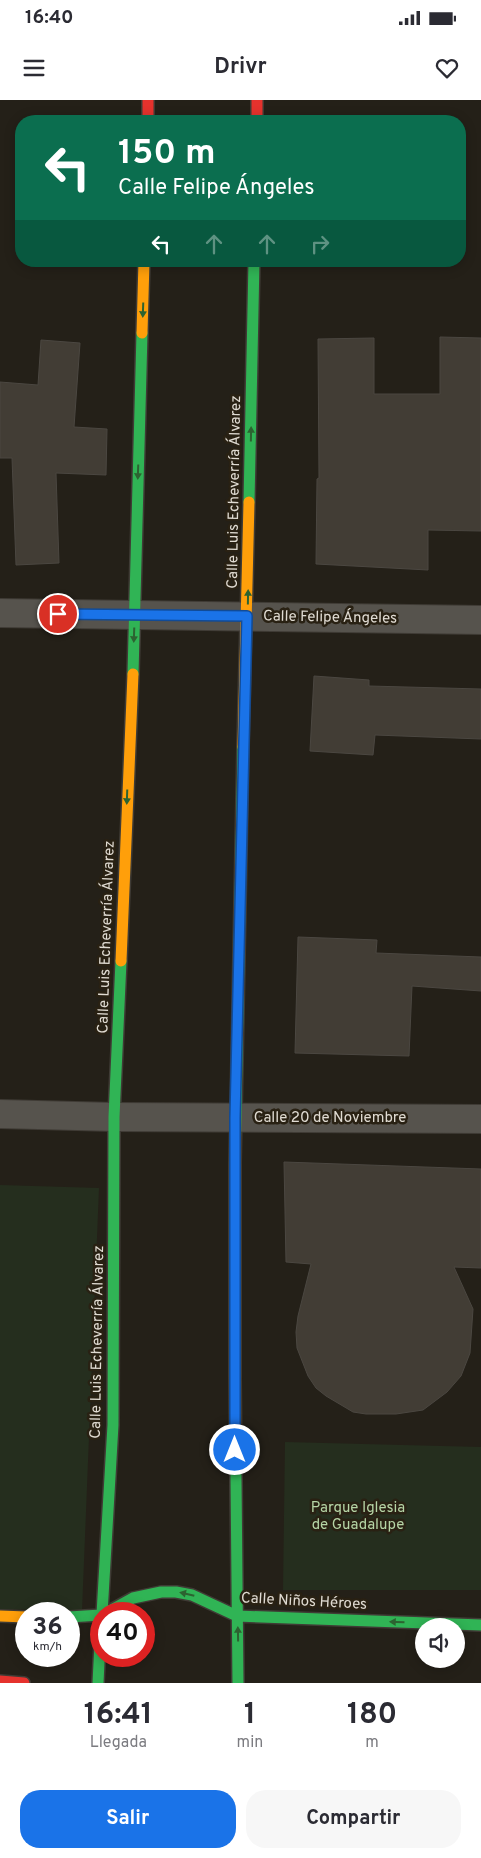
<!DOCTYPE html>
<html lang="es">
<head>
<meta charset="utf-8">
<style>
  :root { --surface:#fff; --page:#f7f7f7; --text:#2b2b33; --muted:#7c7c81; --accent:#1a73e8 }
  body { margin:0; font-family:Overpass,sans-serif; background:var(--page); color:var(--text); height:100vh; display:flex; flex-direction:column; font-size:19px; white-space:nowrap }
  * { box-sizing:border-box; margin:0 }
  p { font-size:16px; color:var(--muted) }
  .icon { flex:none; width:28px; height:28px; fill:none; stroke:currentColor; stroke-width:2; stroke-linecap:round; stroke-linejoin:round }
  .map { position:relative; height:1583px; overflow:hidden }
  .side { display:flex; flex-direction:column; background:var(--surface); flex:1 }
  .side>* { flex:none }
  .top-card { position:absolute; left:15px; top:15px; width:451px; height:152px; border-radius:20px; box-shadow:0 2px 12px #0003; background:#0b6e4f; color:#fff; overflow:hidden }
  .fabs { position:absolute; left:415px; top:1518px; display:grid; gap:10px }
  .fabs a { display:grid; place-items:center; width:50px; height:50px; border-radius:50%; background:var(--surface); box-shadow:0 2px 12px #0003; font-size:25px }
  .speed { position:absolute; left:15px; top:1502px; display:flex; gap:10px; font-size:25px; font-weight:700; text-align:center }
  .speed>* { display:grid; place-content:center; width:65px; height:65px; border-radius:50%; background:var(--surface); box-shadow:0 2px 12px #0003; line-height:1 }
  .speed small { font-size:12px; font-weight:400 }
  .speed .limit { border:8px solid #d22; background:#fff; color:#111 }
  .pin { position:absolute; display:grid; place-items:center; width:42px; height:42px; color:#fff; margin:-21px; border:2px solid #fff; border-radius:50%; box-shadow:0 1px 5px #0007 }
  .me { position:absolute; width:55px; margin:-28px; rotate:0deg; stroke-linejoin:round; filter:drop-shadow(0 0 4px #0008) }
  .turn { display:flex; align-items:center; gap:18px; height:105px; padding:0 20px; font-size:22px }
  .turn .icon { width:65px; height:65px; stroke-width:2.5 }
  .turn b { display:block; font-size:35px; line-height:42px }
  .lanes { display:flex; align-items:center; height:48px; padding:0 20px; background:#0003; justify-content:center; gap:25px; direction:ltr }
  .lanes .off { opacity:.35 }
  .eta { display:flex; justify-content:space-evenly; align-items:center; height:85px; text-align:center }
  .eta b { font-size:30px; font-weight:700; line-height:35px }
  .button { display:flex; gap:10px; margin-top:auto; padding:10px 20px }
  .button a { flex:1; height:58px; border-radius:20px; background:var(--accent); color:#fff; font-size:20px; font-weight:700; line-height:58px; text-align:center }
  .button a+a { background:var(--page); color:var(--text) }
  .status { display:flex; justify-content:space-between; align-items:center; height:35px; padding:0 25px; background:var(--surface); direction:ltr }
  .status svg { height:14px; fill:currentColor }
  header { display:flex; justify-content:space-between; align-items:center; height:65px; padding:0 20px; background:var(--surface); font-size:22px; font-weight:700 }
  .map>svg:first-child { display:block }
  .green { fill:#252e1e }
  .building { fill:#423d35; stroke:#4b4741 }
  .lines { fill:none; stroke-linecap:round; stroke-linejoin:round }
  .street-casing { stroke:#3f3b35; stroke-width:30 }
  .fast-casing { stroke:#3f3b35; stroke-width:14 }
  .slow-casing { stroke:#3f3b35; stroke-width:14 }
  .jam-casing { stroke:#3f3b35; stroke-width:14 }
  .street { stroke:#56534d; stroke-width:28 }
  .fast { stroke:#30b455; stroke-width:11 }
  .slow { stroke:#ff9f0a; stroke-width:11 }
  .jam { stroke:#e5322d; stroke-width:11 }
  .oneway { fill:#2c6331 }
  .route-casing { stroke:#114b97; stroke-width:12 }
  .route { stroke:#1a73e8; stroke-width:9 }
  .labels { text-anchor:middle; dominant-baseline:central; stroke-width:5; stroke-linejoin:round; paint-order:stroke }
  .street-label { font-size:15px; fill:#e0dbd2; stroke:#292113 }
  .park-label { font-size:15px; fill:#b6d5a6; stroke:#292113 }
</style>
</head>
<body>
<div class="status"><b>16:40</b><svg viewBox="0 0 49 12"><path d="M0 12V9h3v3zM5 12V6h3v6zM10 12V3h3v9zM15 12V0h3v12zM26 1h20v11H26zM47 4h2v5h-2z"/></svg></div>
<header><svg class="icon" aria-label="menu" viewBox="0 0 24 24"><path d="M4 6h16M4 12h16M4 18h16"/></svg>Drivr<svg class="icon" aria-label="heart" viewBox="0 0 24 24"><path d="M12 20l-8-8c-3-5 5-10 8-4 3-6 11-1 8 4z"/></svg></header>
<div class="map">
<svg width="481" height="1583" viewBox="0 0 481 1583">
  <rect width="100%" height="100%" fill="#242018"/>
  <path class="green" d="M0 1085 99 1088 82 1511 0 1509Z
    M285 1342 481 1347V1490H283Z"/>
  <path class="building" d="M440 237 481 238V431L428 430V470L316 464 317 379 319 378 318 239 374 238V294H440Z
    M41 240 80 243 74 327 107 329 106 375 56 373 59 463 16 465 12 358H0V282L38 285Z
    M314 576 369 580V586L481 589V639L375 635 373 655 310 651Z
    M298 837 377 840 376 853 481 857V891L412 886 409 956 295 953Z
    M284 1062 481 1069V1168L454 1167 473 1209 470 1253 461 1276 447 1292 423 1310 396 1314H366L353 1312 326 1296 316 1288 308 1276 297 1248 296 1232 298 1216 311 1164 286 1162Z"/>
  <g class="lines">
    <defs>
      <path id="street" d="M0 513 481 520
        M0 1014 114 1017 481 1019"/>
      <path id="fast" d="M249 402 254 161
        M133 574 142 233
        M235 1064 243 647
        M235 1277 238 1583
        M102 1514 113 1325 114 1017 121 861
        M104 1514 133 1498 161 1492H176L192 1495 237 1516 481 1525
        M69 1517 101 1515
        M98 1583 101 1523"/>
      <path id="slow" d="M142 233 144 161
        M243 647 249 402
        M121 861 133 574
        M0 1516 26 1517"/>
      <path id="jam" d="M148 0V21
        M257 0V21
        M235 1064V1277
        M0 1581 24 1583"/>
    </defs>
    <use href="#street" class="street-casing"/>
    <use href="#fast" class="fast-casing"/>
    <use href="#slow" class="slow-casing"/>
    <use href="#jam" class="jam-casing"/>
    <use href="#street" class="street"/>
    <use href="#fast" class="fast"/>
    <use href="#slow" class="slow"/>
    <use href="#jam" class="jam"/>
  </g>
  <defs><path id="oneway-solid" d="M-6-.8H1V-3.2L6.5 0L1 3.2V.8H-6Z" transform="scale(1.25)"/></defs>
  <g class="oneway">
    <use href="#oneway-solid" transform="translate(143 210) rotate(92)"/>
    <use href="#oneway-solid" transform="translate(251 334) rotate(-89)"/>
    <use href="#oneway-solid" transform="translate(138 372) rotate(92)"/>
    <use href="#oneway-solid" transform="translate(248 497) rotate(-89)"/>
    <use href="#oneway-solid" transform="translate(134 535) rotate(92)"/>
    <use href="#oneway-solid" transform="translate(127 697) rotate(92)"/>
    <use href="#oneway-solid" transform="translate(187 1494) rotate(-167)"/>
    <use href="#oneway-solid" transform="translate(397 1522) rotate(-178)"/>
    <use href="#oneway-solid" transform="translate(238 1534) rotate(-91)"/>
  </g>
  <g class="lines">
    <defs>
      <path id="route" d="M58 514 247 516 235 1018V1350"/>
    </defs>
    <use href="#route" class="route-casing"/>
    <use href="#route" class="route"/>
  </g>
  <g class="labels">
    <g class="street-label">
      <text transform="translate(235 392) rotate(-89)">Calle Luis Echeverría Álvarez</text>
      <text transform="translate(330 518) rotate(1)">Calle Felipe Ángeles</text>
      <text transform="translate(107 837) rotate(-88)">Calle Luis Echeverría Álvarez</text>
      <text x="330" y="1018">Calle 20 de Noviembre</text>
      <text transform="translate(98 1242) rotate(-89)">Calle Luis Echeverría Álvarez</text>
      <text transform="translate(304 1502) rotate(3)">Calle Niños Héroes</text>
    </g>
    <g class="park-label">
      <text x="358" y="1408">Parque Iglesia<tspan x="358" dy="17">de Guadalupe</tspan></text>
    </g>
  </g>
</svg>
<div class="fabs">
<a><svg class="icon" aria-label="sound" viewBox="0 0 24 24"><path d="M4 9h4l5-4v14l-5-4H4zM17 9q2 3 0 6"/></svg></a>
</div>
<div class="speed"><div>36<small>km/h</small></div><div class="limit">40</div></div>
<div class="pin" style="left:58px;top:514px;background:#d93025"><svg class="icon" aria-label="arrive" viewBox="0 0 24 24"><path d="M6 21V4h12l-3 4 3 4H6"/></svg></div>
<svg class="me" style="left:235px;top:1350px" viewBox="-20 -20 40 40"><circle r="17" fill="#1a73e8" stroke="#fff" stroke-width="3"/><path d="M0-11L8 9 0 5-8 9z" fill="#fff"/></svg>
<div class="top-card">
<div class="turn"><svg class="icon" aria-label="left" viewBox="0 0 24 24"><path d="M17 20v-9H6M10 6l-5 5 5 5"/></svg><div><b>150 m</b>Calle Felipe Ángeles</div></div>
<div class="lanes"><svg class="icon" aria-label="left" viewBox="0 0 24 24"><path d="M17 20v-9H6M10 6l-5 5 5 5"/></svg><svg class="icon off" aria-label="ahead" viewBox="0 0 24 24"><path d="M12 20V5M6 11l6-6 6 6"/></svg><svg class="icon off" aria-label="ahead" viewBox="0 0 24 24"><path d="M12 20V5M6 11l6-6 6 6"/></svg><svg class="icon off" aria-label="right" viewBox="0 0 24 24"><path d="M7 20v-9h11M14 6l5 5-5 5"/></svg></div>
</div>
</div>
<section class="side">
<div class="eta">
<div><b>16:41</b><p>Llegada</p></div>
<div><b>1</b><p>min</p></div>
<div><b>180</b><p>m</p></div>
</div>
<div class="button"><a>Salir</a><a>Compartir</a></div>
</section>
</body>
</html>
